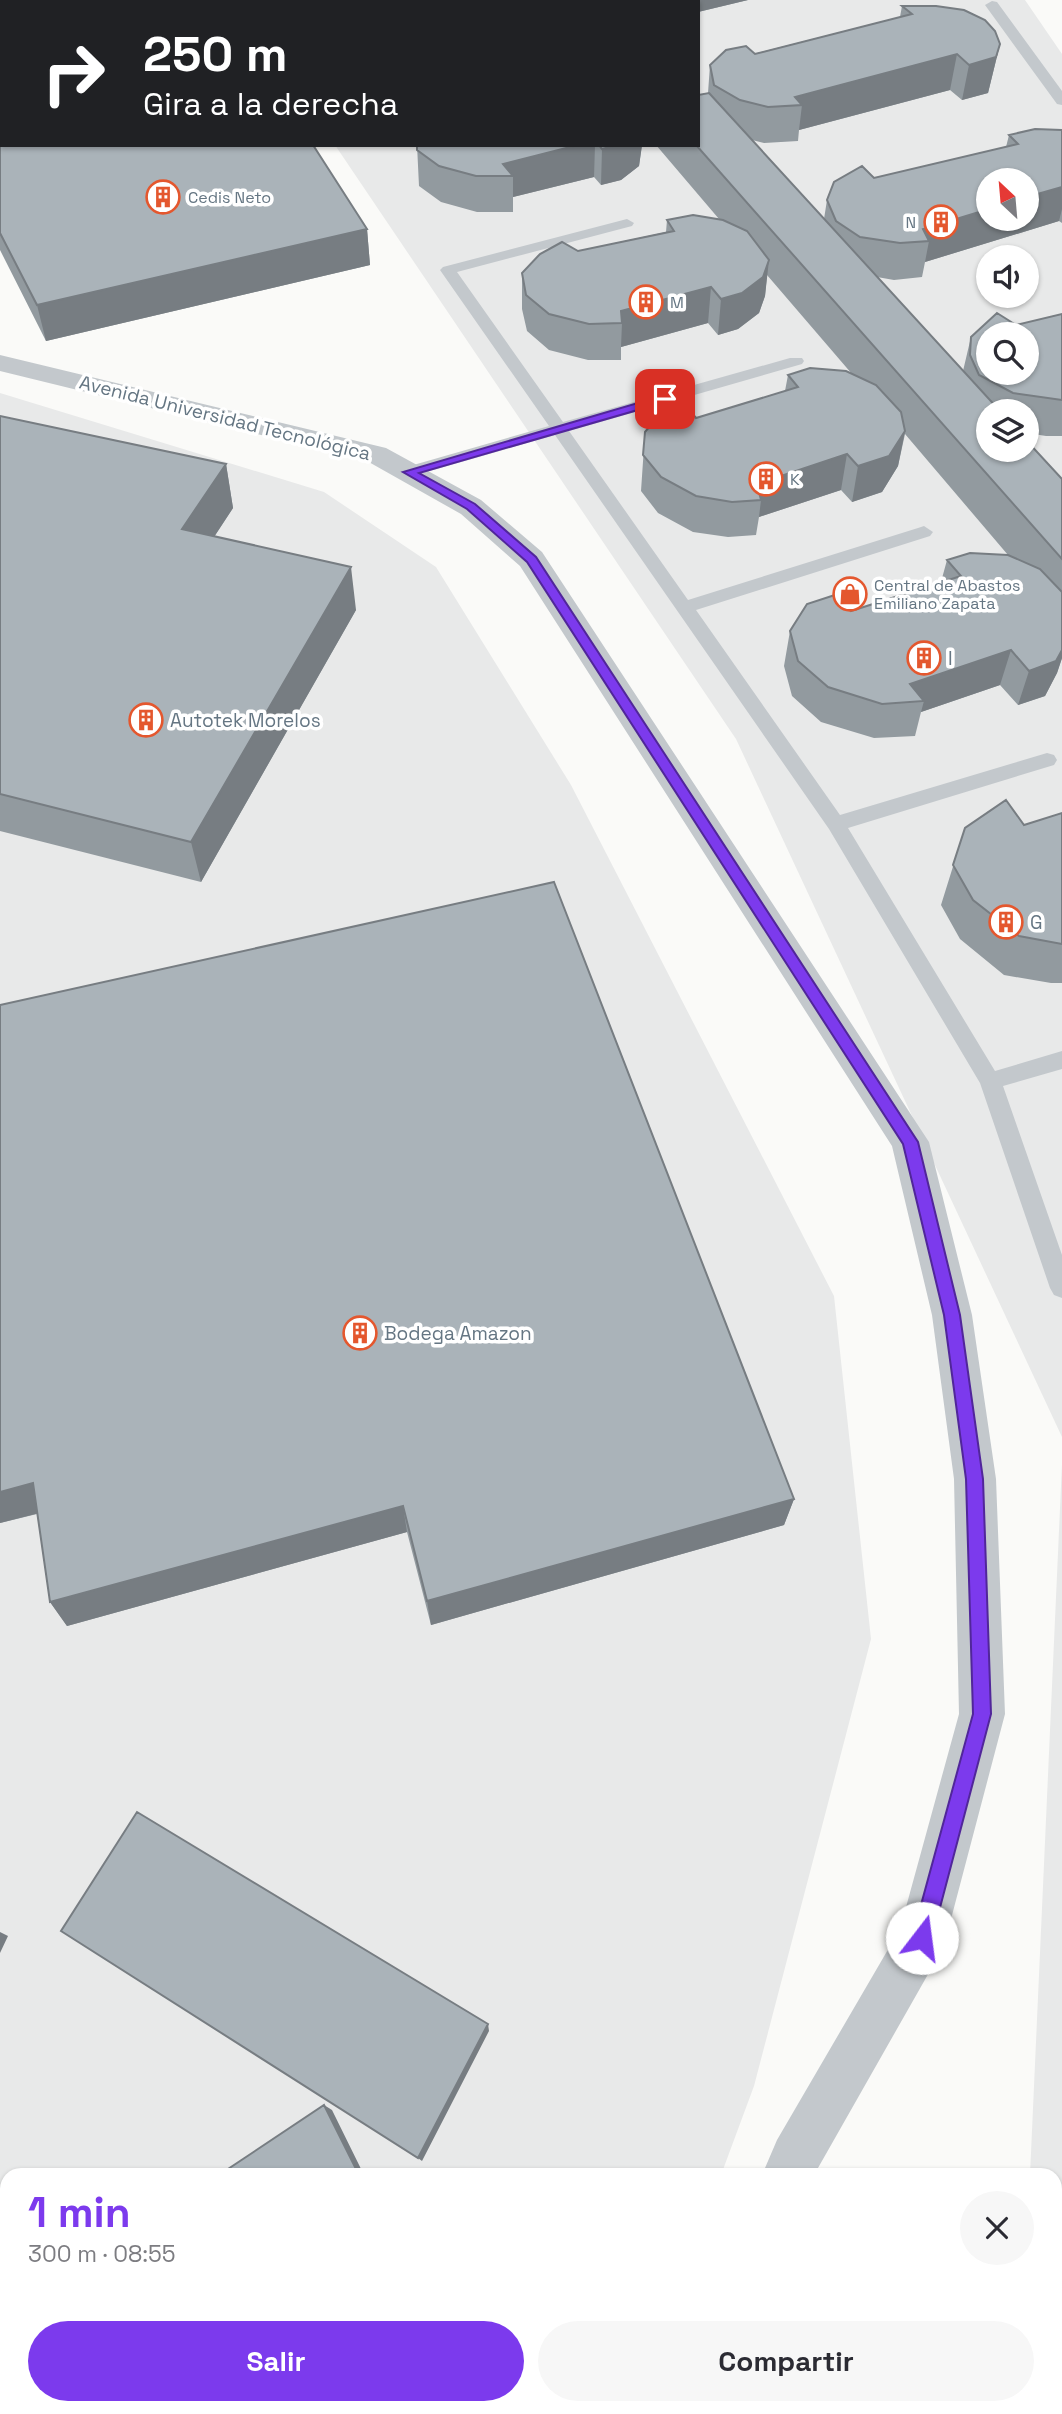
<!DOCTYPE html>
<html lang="es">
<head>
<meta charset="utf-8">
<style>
  :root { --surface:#fff; --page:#f7f7f7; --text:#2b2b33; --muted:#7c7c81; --accent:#7c3aed }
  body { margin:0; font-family:"Space Grotesk",sans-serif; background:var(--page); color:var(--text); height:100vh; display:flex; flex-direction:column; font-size:26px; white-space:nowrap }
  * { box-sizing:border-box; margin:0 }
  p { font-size:23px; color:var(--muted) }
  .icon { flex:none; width:38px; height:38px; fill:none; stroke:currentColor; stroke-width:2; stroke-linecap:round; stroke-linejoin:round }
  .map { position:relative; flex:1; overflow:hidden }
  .side { position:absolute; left:0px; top:2168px; width:1062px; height:247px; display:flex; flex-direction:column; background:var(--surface); border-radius:21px 21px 0 0; box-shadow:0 2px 5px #0004 }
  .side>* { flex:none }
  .hud { position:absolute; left:0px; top:0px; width:700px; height:147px; box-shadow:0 2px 5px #0004; background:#202124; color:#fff; overflow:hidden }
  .needle { width:46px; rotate:334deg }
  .controls { position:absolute; left:976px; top:168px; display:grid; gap:14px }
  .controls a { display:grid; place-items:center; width:63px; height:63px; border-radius:50%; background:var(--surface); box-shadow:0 2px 5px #0004; font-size:35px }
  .pin { position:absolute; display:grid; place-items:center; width:60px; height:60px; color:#fff; margin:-30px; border-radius:14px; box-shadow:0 4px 10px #0006 }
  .me { position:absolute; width:77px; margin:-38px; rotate:15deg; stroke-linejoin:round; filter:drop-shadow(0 0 5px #0008) }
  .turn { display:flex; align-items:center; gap:24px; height:147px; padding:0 28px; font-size:32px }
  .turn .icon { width:91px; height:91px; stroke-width:2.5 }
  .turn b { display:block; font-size:49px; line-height:60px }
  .round { display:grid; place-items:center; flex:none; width:74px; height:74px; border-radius:37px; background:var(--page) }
  .summary { display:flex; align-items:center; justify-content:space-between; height:119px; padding:0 28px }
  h1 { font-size:42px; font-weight:600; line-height:52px; color:var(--accent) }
  .button { display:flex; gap:14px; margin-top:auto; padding:14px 28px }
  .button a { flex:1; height:80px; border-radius:42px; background:var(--accent); color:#fff; font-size:28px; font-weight:600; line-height:80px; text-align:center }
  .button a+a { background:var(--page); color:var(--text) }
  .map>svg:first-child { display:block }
  .built { fill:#e8e9e9; fill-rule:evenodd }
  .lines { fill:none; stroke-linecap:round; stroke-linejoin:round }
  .service { fill:#c3c8cc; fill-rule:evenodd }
  .minor { fill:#c3c8cc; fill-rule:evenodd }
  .wall { fill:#929a9f }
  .shaded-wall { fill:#777d82 }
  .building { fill:#aab3b9; stroke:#777d82; stroke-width:2; fill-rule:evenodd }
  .route { fill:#7c3aed; stroke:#51269a; stroke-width:2 }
  .labels { text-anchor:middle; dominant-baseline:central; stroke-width:7; stroke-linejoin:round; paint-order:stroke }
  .far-poi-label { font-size:16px; fill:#657683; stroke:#fff; text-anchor:start }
  .street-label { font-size:19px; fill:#657683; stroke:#fff }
  .poi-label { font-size:19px; fill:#657683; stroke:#fff; text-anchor:start }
</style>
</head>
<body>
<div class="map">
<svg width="1062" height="2414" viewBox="0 0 1062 2414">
  <rect width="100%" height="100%" fill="#fafaf8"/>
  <path class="built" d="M237 0H1025L1062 54V1437L736 739 335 145H698V2ZM989 180H1027V219H989ZM989 257H1027V296H989ZM989 334H1027V373H989ZM989 411H1027V450H989Z
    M0 393 324 492 436 567 571 785 834 1296 871 1639 754 2086 721 2175H7V2408H635L632 2414H0Z
    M1062 1464V2230L1055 2223V2175H1030Z"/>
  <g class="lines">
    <path class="service" d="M992 1 997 2 1062 91V105L1057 104 985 5Z
      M627 219 634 223 632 226 457 272 563 422 790 358H802L804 361 802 364 569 431 688 600 918 528 924 526 933 532 930 536 696 610 840 815 1047 753 1054 755 1057 760 1054 765 848 828 995 1071 1062 1051V1069L1003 1086 1062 1255V1298L1054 1295 1050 1288 980 1083 829 829 555 435 409 477 401 472 403 468 549 426 440 270 443 267Z
      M553 2408H594L592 2414H551Z"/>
    <path class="minor" d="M0 355 386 448 481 500 542 552 929 1142 972 1315 996 1479 1005 1714 946 1938 939 1955 814 2175H762L777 2140 900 1929 959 1714 954 1479 932 1315 892 1146 520 566 461 514 367 461 0 371Z
      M669 2408H723L721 2414H667Z"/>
  </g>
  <path class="wall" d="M0 0 367 229 370 265 46 341 0 250Z
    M389 0H748L698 12V2H381Z
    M902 6 1000 44 988 93 962 100 950 90 799 130 798 141 764 143 752 140 824 219 827 200 874 178 1006 147 1009 135 1062 130V223L1059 221 925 262 922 277 894 280 877 277 963 371 971 337 1062 314V436H1046L1027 433V411H989L1062 479V658L1057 673 1045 696 1018 705 1000 685 921 712 915 736 874 738 821 722 792 696 784 666 790 631 941 582 947 560 1008 555 905 434 898 466 882 492 852 502 841 490 759 517 756 535 728 537 693 532 658 513 641 491 645 432 696 418 785 391 788 375 852 374 767 275 765 296 759 313 738 329 718 335 708 323 621 347V360H588L549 350 527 331 522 309V273L578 251 666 232 667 220 719 219 656 145H698L702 94 708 93 710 65 900 17Z
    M417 145H642L639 166 621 180 601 185 594 177 513 197V212H477L441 202 419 186Z
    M0 416 226 464 233 508 214 537 356 610 201 882 0 831Z
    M1062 813V983H1051L1004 975 960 939 941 905 965 828 1024 825Z
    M0 1005 794 1499 784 1525 431 1625 407 1532 67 1626 50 1602 37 1514 0 1523Z"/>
  <path class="shaded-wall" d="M688 0H748L698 12V2H688Z
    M1000 44 988 93 962 100 969 65Z
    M957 54 950 90 799 130 802 105 795 97Z
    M578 145H595L594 177 513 197V176L503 164Z
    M617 145H642L639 166 621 180 601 185 602 149Z
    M1062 187V209L1059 221 925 262 929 241 923 229 989 209V219H1027V197Z
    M367 229 370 265 46 341 37 305Z
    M769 260 765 296 759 313 738 329 718 335 721 299Z
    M711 287 708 323 621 347 622 323 621 311Z
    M905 431 898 466 882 492 852 502 858 466Z
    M847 454 841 490 759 517 761 500 757 484Z
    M226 464 233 508 191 572 182 529Z
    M351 567 356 610 201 882 191 842Z
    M1011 650 1000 685 921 712 924 701 910 684Z
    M1062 650V658L1057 673 1045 696 1018 705 1029 671Z
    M33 1483 51 1510 0 1523V1492Z
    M794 1499 784 1525 431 1625 427 1601Z
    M403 1506 407 1532 67 1626 50 1602Z
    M0 1932 8 1936 0 1953Z
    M488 2024 489 2031 422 2161 418 2158Z
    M324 2105 332 2110 364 2175H359Z
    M157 2408H162L153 2414H148Z"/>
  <path class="building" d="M0 0H219L220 2H2V145H313L367 229 37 305 0 233Z
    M349 0H368L369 2H342Z
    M389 0H543L544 1 381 2Z
    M560 0H615L617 2H562Z
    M902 6H936L964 10 985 20 995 31 1000 44 996 57 969 65 957 54 795 97 802 105 768 107 740 100 714 85 710 65 726 50 746 46 755 54 912 14Z
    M709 93 1000 411H989V450H1027V441L1062 479V559L696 145H698V95Z
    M1035 129 1062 130V187L1027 197V180H989V209L923 229 929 241 900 243 860 237 836 221 827 200 834 182 862 166 874 178 1018 144 1009 135Z
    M417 145H578L503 164 513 176H476L439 166 417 150Z
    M599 145H617L602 149Z
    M693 215 723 220 747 231 769 260 763 277 742 293 721 299 711 287 621 311 622 323 589 324 549 314 526 295 522 273 540 254 562 242 578 251 674 231 667 220Z
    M997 313 1016 325 1062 314V400L1013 393 979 375 970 355 971 337ZM989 334H1027V373H989Z
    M810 368 846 371 876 385 901 412 905 431 889 456 858 466 847 454 757 484 761 500 732 502 696 496 661 477 643 455 645 432 659 415 687 407 696 418 798 387 788 375Z
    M0 416 226 464 182 529 351 567 191 842 0 794Z
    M970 553 1008 555 1040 569 1062 592V650L1056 661 1029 671 1011 650 910 684 924 701 882 704 828 687 798 661 790 631 807 604 838 594 851 611 961 576 947 560Z
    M1006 800 1024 825 1062 813V944L1019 936 973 900 953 865 965 828Z
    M554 882 794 1499 427 1601 403 1506 50 1602 33 1483 0 1492V1005Z
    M137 1812 488 2024 418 2158 61 1931Z
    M324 2105 359 2175H219Z
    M7 2316V2408H157L148 2414H0V2321Z"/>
  <path class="route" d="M665 395 671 399 669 401 419 473 475 504 536 557 918 1142 960 1315 983 1479 991 1714 932 1938 929 1945 922 1948 915 1945 912 1938 973 1714 966 1479 944 1315 903 1144 527 562 467 509 403 472Z"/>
  <defs>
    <symbol id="building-ring" viewBox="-11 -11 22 22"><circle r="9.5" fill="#fff" stroke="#e4572e" stroke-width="1.5"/><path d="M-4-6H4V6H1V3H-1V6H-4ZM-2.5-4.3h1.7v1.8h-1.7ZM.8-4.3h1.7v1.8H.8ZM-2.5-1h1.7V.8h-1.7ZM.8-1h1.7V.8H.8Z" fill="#e4572e"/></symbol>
    <symbol id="shop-ring" viewBox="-11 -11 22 22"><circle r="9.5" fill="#fff" stroke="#e4572e" stroke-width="1.5"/><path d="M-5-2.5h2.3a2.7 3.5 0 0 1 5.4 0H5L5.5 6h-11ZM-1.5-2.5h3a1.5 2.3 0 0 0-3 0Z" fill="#e4572e"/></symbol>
  </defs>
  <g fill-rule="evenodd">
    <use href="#building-ring" x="144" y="178" width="38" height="38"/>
    <use href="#building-ring" x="922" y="203" width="38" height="38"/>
    <use href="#building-ring" x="627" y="283" width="38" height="38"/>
    <use href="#building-ring" x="747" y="460" width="38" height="38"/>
    <use href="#shop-ring" x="831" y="575" width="38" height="38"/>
    <use href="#building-ring" x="905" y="639" width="38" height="38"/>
    <use href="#building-ring" x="127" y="701" width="38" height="38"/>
    <use href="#building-ring" x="987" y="903" width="38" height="38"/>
    <use href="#building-ring" x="341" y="1314" width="38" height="38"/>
  </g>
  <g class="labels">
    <g class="far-poi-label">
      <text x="188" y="197">Cedis Neto</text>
      <text x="916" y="222" text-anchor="end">N</text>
      <text x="670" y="302">M</text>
      <text x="790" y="479">K</text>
      <text x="874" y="585">Central de Abastos<tspan x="874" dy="18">Emiliano Zapata</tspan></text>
    </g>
    <g class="street-label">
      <text transform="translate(225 418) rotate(14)">Avenida Universidad Tecnológica</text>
    </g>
    <g class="poi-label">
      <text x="948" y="658">I</text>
      <text x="170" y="720">Autotek Morelos</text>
      <text x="1030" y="922">G</text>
      <text x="384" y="1333">Bodega Amazon</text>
    </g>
  </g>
</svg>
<div class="controls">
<a><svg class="needle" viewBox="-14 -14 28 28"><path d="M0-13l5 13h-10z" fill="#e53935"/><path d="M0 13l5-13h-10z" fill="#7c7c81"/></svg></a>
<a><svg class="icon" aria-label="sound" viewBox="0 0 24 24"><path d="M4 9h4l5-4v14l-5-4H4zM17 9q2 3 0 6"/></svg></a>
<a><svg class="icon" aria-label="search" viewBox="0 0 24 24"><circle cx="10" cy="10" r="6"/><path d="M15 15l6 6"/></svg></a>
<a><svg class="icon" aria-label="layers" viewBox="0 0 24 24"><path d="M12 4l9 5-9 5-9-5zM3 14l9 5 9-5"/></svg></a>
</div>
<div class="pin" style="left:665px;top:399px;background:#d93025"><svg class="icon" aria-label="arrive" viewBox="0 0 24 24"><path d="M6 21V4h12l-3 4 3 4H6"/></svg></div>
<svg class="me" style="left:922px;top:1938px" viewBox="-20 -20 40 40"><circle r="19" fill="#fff"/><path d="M0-13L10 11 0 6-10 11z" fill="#7c3aed"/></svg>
<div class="hud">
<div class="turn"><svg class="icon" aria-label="right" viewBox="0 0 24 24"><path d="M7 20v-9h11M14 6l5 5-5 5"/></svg><div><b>250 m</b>Gira a la derecha</div></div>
</div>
<section class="side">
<div class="summary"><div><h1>1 min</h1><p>300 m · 08:55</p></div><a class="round"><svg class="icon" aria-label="close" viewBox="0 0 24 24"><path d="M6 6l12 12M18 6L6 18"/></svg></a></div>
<div class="button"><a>Salir</a><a>Compartir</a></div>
</section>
</div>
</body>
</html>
